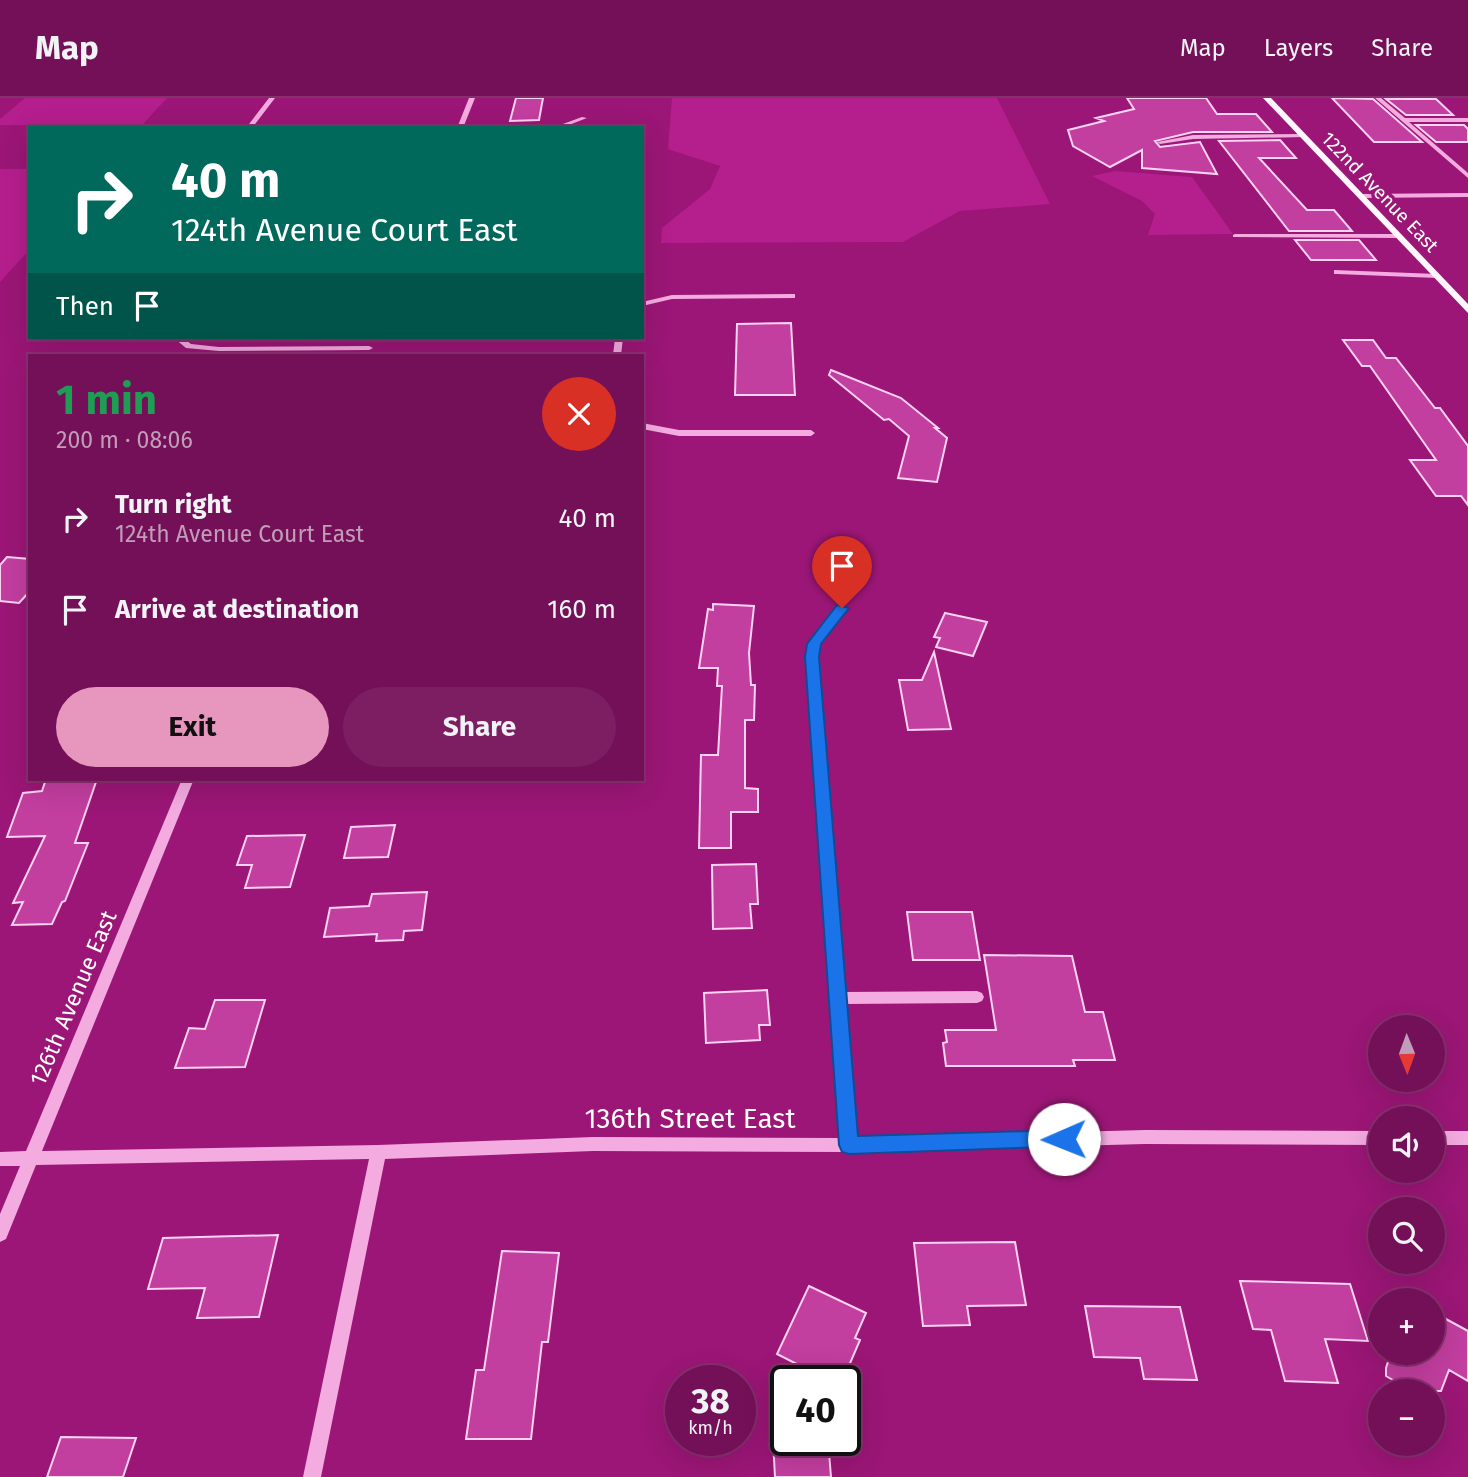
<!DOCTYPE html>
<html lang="en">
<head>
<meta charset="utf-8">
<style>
  :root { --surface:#741058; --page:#7c1e61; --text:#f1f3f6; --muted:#c29dba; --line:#86306e; --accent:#e797bd }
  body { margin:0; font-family:"Fira Sans",sans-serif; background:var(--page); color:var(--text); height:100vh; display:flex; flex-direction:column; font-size:26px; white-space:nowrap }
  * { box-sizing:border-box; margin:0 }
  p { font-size:23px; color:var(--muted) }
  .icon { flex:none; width:38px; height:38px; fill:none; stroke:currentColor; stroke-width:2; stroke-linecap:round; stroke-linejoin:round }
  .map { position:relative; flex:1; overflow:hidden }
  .side { position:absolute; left:28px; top:256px; width:616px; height:427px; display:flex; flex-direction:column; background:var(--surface); border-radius:0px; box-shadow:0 7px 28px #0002,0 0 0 2px var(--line) }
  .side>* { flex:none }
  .top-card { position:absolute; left:28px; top:28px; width:616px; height:214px; border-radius:0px; box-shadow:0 7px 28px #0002,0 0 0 2px var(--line); background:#00695c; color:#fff; overflow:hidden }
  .needle { width:46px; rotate:179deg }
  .buttons { position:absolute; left:1368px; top:917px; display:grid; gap:14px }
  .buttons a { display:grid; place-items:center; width:77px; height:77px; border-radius:50%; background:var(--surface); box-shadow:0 7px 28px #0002,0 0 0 2px var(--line); font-size:35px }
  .speed { position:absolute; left:665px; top:1267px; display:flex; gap:14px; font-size:35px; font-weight:700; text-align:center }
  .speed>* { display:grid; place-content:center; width:91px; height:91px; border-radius:50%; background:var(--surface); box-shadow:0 7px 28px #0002,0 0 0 2px var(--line); line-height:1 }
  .speed small { font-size:18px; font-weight:400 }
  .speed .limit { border:4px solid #111; border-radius:10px; background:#fff; color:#111 }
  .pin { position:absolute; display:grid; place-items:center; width:60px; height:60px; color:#fff; margin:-72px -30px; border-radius:50% 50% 50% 0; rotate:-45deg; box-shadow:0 0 7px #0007 }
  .pin .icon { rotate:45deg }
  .me { position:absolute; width:77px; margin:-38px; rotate:269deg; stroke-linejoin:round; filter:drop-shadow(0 0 5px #0008) }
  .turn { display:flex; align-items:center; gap:24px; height:147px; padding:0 28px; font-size:32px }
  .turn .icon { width:91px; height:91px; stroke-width:2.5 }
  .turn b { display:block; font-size:49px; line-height:60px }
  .then { display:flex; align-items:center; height:66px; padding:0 28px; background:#0003; gap:14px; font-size:26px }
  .round { display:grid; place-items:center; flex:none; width:74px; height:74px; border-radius:37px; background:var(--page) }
  .overview { display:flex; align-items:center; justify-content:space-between; height:119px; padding:0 28px }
  h1 { font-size:42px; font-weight:700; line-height:52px; color:#1e9e55 }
  .action { display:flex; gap:14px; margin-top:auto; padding:14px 28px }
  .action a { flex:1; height:80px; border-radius:42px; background:var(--accent); color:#111; font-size:28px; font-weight:700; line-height:80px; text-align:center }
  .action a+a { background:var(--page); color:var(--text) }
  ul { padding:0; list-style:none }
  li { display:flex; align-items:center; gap:21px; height:91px; padding:0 28px }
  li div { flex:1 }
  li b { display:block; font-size:26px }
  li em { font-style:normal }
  header { display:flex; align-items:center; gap:42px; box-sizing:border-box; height:98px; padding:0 35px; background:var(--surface); border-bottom:2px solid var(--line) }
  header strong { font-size:33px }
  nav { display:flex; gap:38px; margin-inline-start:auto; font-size:24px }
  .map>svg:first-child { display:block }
  .green { fill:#b51e8d }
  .building { fill:#c23e9f; stroke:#fdd3f2; stroke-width:2 }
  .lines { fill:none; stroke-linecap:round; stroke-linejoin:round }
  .minor { fill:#f3abe0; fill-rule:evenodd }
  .major { fill:#fff7fc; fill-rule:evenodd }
  .route { fill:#1a73e8; stroke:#114b97; stroke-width:2 }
  .labels { text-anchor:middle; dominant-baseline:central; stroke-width:7; stroke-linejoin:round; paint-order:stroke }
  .far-street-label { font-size:19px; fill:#fff; stroke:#9b1676 }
  .street-label { font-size:23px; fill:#fff; stroke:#9b1676 }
  .near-street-label { font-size:28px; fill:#fff; stroke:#9b1676 }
</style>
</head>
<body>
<header>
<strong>Map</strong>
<nav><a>Map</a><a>Layers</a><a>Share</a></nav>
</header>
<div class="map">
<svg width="1468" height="1379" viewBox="0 0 1468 1379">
  <rect width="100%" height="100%" fill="#9b1676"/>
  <path class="green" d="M25 0H167L142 27H0V21Z
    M672 0H997L1050 106 960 113 903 144 661 145 662 130 710 91 720 68 668 51Z
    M0 71H30V151L0 184Z
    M1115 73 1192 79 1233 136 1148 137 1155 116 1142 103 1092 78Z"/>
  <path class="building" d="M516 0H543L539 22 510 23Z
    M1127 0H1206L1217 16H1256L1272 34H1193L1155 43 1160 49 1200 44 1217 76 1142 70V52L1110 69 1073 48 1068 32 1104 23 1096 20 1134 11Z
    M1332 0 1373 1 1422 44H1374Z
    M1386 1H1436L1453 17H1406Z
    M1416 27H1464L1468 31V44H1436Z
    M1280 42 1296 60H1259L1307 112H1334L1352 133H1289L1219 43Z
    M1295 142H1359L1376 162H1311Z
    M791 225 795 297H735L737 226Z
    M1343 242H1373L1386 260H1396L1435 310H1440L1468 348V407L1461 398H1436L1410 362H1436L1370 268H1362Z
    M831 272 901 300 938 330H935L947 340 937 384 898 380 909 338 889 321 884 322 829 277Z
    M7 459 30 461V493L19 505 0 503V467Z
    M713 506 754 508 749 555 751 587H755L754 622H745V690L758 691V714H731V750H699L701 657H718L722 588H717L718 570H699L708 511 713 512Z
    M945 515 987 524 973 558 936 549 940 540 934 539Z
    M934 554 951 631 908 632 899 582H922Z
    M46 681H97L75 745H88L65 803 62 804 52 826 12 827 23 804 13 805 45 738 7 739 23 695 42 693Z
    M395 727 388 759 344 760 351 729Z
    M305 737 290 789 245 790 252 767H237L247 738Z
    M756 766 758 806H750L752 830 713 831 712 767Z
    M427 794 422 832 404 833 403 842 376 843 377 836 324 839 330 810 369 808 372 796Z
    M907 814H972L980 862H913Z
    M984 857 1072 858 1085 914H1103L1115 962H1073L1075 968H946L943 945 947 944 945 932H996Z
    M767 892 770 927H759L760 942 706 945 704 895Z
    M215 902H265L245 969 175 970 189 930 205 931Z
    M278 1137 259 1219 197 1220 205 1190 148 1191 163 1140Z
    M1015 1144 1026 1207 967 1208 970 1227 923 1228 914 1145Z
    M502 1153 559 1155 548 1244H542L531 1341H466L476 1272H484Z
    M1240 1183 1350 1186 1368 1243 1325 1241 1338 1285 1285 1283 1271 1232 1253 1231Z
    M809 1188 866 1215 855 1240 860 1242 845 1277 840 1275 837 1283H830L777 1256Z
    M1085 1208 1180 1209 1197 1282 1144 1281 1140 1260 1094 1259Z
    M1433 1214 1468 1233V1283L1449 1272 1441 1293H1412L1386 1278V1270L1391 1255H1433Z
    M61 1339 136 1340 123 1379H47Z
    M773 1342H828L831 1379H775Z"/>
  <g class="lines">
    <path class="minor" d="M269 0H275L252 30H246Z
      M469 0H475L463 30H457Z
      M1375 0H1381L1405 20H1468V24H1409L1468 75V80Z
      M582 19 587 20 561 30H552Z
      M1304 36 1306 39 1193 41 1160 46 1157 44 1193 37Z
      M1468 95V99L1360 100 1357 98 1360 96Z
      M1235 136H1398L1401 138 1398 140 1233 139V137Z
      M1334 172 1437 176 1441 178 1437 180 1337 176H1334Z
      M792 196H795V200L672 201 642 208V204L672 197Z
      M174 240H183L191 246 219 249 369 248 373 250 369 252 219 253 186 250Z
      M615 240H623L621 257H613Z
      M642 325 679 332H811L815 335 811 338H679L642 331Z
      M842 507 847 510 819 546 817 559 845 894 977 893 982 895 984 899 982 903 977 905 845 906 856 1040 1145 1032 1381 1033V1047L1145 1046 849 1054 593 1053 385 1061 321 1379H303L369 1061 36 1067 6 1141 0 1144V1116L20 1068H0V1054L26 1053 182 681H194L42 1053 378 1047 593 1039 841 1040 807 559 809 546 838 508Z
      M1433 1033H1468V1047H1433Z"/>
    <path class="major" d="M1263 0H1271L1468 206V215Z"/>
  </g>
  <path class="route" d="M837 507 849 510 821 546 819 559 858 1038 1064 1032 1071 1035 1074 1041 1071 1048 849 1056 842 1054 839 1047 805 559 807 546Z"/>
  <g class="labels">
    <g class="far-street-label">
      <text transform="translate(1380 94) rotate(46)">122nd Avenue East</text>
    </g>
    <g class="street-label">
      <text transform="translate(73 900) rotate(-67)">126th Avenue East</text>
    </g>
    <g class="near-street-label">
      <text x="690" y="1020">136th Street East</text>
    </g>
  </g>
</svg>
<div class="buttons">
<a><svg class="needle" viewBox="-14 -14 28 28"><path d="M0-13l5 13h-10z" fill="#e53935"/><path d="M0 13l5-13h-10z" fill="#c29dba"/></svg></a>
<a><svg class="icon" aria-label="sound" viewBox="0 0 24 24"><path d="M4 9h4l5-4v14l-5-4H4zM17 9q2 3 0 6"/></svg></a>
<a><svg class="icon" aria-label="search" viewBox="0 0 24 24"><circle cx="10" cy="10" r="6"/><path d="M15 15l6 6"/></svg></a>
<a>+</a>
<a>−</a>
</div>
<div class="speed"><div>38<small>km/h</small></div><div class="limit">40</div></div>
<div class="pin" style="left:842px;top:510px;background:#d93025"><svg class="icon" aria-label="arrive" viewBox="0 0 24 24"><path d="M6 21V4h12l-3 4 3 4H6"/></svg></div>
<svg class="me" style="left:1064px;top:1041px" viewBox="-20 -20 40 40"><circle r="19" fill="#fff"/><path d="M0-13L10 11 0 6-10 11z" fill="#1a73e8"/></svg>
<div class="top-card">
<div class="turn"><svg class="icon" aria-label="right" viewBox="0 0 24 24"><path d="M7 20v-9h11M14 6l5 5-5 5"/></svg><div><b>40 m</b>124th Avenue Court East</div></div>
<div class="then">Then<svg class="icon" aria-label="arrive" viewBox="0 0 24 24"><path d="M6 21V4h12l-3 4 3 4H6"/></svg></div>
</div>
<section class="side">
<div class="overview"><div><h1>1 min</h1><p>200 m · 08:06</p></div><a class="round" style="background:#d93025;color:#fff"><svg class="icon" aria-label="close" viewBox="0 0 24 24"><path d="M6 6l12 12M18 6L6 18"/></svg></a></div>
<ul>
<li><svg class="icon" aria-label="right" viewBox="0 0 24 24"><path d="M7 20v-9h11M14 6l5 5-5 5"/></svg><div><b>Turn right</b><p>124th Avenue Court East</p></div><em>40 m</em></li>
<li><svg class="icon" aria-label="arrive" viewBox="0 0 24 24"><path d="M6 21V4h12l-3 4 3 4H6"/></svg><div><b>Arrive at destination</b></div><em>160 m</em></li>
</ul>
<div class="action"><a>Exit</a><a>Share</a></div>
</section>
</div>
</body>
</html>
